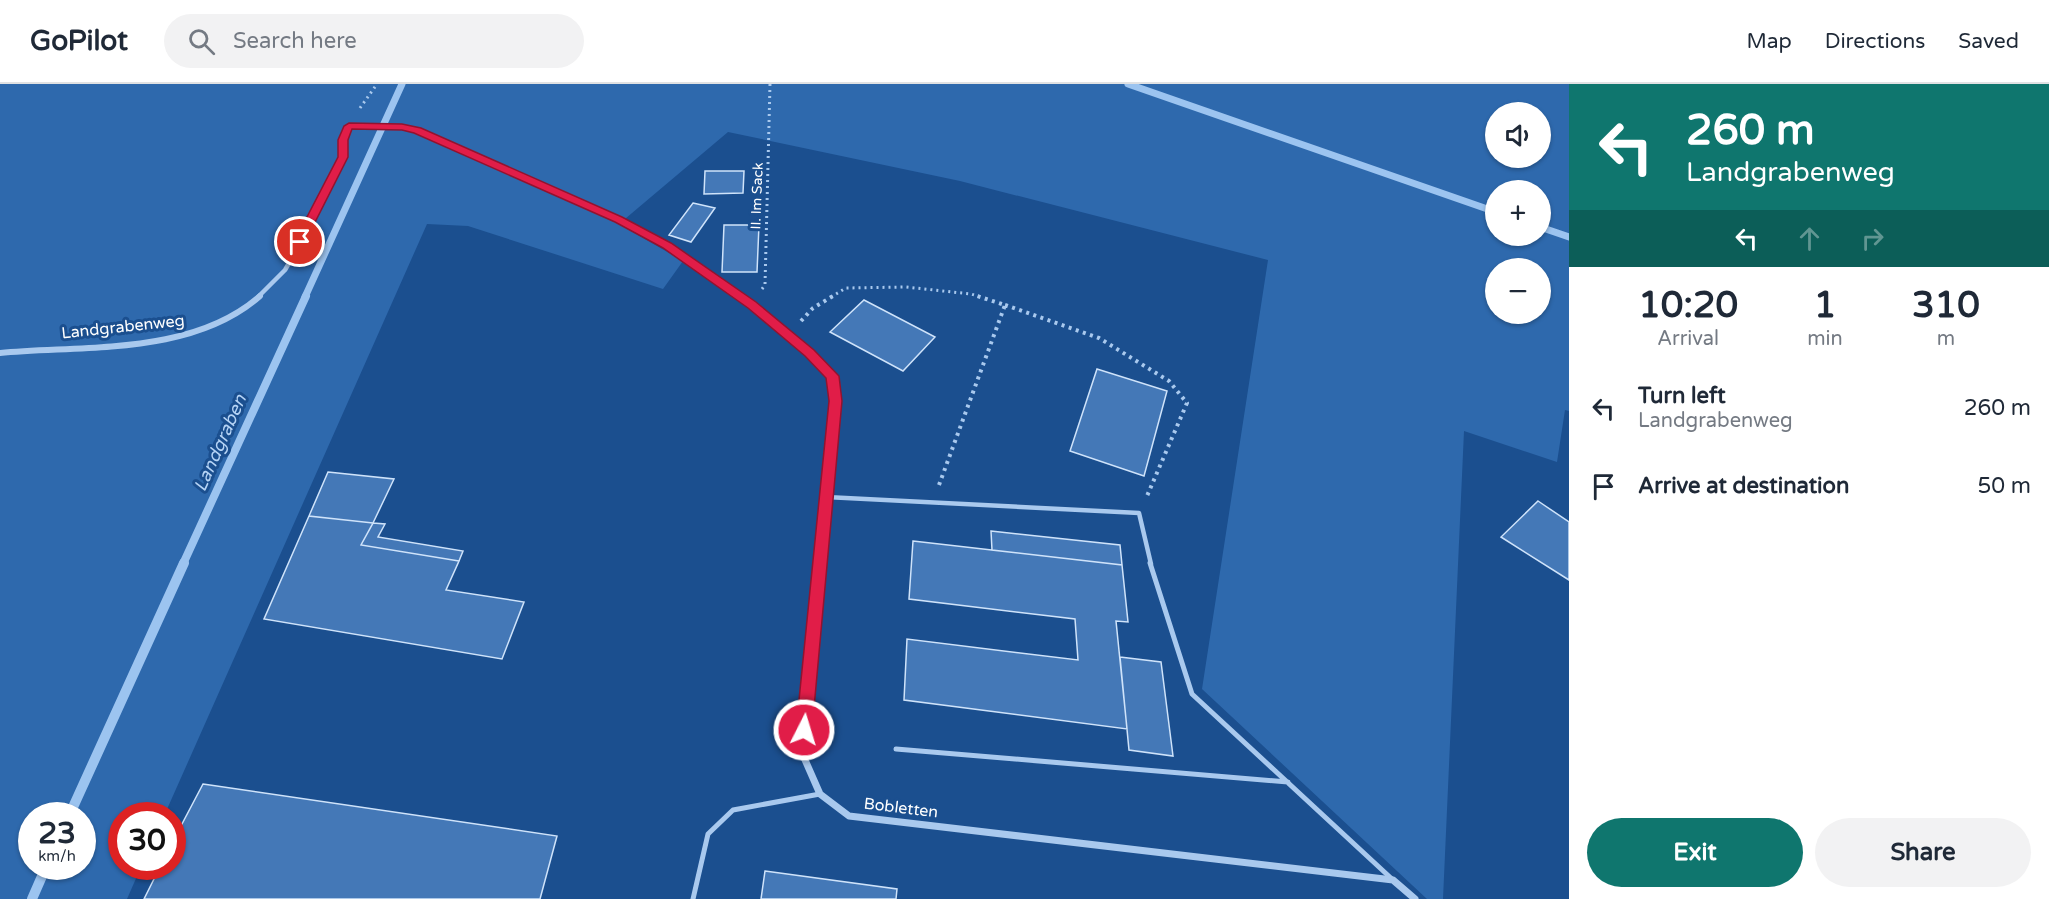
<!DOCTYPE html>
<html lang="en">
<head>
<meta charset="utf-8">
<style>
  :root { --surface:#fff; --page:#f2f2f3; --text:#1f2937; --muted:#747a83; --line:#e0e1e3; --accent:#0f766e }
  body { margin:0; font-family:"Varela Round",sans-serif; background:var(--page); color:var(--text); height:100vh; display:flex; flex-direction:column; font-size:22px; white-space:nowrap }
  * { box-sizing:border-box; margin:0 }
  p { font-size:20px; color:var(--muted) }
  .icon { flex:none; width:33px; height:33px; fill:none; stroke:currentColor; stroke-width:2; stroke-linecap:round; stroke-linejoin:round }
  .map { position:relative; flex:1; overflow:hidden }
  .details { display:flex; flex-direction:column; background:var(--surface); width:480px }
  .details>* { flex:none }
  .banner { background:#0f766e; color:#fff; overflow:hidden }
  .controls { position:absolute; left:1485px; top:18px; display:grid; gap:12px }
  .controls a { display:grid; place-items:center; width:66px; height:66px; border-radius:50%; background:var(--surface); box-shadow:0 2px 4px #0004; font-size:30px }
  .speed { position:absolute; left:18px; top:718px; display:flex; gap:12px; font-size:30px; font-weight:700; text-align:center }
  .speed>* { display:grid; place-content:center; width:78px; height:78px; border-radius:50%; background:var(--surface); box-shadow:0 2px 4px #0004; line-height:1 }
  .speed small { font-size:15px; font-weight:400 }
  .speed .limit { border:9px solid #d22; background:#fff; color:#111 }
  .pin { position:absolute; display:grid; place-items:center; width:51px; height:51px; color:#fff; margin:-26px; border:3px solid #fff; border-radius:50%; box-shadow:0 2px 6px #0007 }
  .me { position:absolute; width:66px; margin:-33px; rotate:5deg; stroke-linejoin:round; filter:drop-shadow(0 0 4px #0008) }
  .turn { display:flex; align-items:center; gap:21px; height:126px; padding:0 18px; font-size:27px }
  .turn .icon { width:78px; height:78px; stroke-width:2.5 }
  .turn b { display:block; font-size:42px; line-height:51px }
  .lanes { display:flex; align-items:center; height:57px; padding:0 18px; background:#0003; justify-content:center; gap:30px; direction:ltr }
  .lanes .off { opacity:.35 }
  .eta { display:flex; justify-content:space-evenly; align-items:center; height:102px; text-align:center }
  .eta b { font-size:36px; font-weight:700; line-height:42px }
  .primary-button { display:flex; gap:12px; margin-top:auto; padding:12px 18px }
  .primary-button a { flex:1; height:69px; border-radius:36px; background:var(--accent); color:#fff; font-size:24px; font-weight:700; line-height:69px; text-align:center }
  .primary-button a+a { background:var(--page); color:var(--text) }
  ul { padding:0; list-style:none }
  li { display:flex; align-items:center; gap:18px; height:78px; padding:0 18px }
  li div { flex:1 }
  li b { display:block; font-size:22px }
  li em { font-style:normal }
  header { display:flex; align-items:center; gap:36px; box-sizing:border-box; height:84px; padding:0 30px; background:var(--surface); border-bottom:2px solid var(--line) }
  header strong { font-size:28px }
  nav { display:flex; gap:33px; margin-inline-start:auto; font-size:21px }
  .search { width:420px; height:54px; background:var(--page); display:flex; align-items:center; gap:15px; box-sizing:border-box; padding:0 21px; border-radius:33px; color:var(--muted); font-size:22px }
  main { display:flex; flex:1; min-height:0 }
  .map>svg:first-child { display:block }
  .green { fill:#2e69ad; fill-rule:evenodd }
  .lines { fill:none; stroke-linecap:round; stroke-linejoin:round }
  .stream-far2 { stroke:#9cc4f0; stroke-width:7 }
  .stream-far1 { stroke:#9cc4f0; stroke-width:8 }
  .stream { stroke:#9cc4f0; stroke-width:10 }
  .building { fill:#4478b7; stroke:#cfe3fa; stroke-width:1.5 }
  .path-far1 { stroke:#a9c9ee; stroke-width:3; stroke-dasharray:2 4; stroke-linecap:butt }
  .path { stroke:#a9c9ee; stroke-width:4; stroke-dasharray:3 4.5; stroke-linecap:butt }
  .service-far1 { stroke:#a9c9ee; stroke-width:4.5 }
  .service { stroke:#a9c9ee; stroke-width:5 }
  .minor-far2 { stroke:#a9c9ee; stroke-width:4.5 }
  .minor-far1 { stroke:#a9c9ee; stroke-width:6 }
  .minor { stroke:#a9c9ee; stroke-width:7 }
  .route { fill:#e11d48; stroke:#92132f; stroke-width:1.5 }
  .labels { text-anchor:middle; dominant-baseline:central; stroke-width:6; stroke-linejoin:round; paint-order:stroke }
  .far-street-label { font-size:14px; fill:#fff; stroke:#1b4f8f }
  .street-label { font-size:16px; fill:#fff; stroke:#1b4f8f }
  .water-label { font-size:18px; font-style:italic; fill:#b5d3f5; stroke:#1b4f8f }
</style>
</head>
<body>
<header>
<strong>GoPilot</strong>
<div class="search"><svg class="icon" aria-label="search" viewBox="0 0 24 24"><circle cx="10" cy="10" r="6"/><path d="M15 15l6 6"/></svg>Search here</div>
<nav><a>Map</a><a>Directions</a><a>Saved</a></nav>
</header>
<main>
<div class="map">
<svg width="1569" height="815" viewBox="0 0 1569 815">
  <rect width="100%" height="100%" fill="#1b4f8f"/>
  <path class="green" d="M0 0H1569V327L1565 326 1557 378 1464 347 1443 815H1427L1202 605 1268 176 960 97 728 48 619 140 683 177 663 205 468 142 427 140 164 732H122V783H141L127 815H0ZM1496 28H1540V74H1496ZM1496 106H1540V152H1496ZM1496 184H1540V230H1496ZM32 732H82V783H32Z"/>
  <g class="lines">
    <path class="stream-far2" d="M1128 0 1496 128
      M1540 143 1569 153
      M305 213 402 0"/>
    <path class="stream-far1" d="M183 480 306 212"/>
    <path class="stream" d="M69 732 184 479
      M32 815 46 783"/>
  </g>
  <path class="building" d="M705 87H744L743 109 704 110Z
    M693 119 715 124 691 158 669 151Z
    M724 141H759L757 188H722Z
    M864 216 935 253 903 287 830 248Z
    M1097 285 1167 307 1144 392 1070 367Z
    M328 388 394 395 373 439 309 432Z
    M1538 417 1569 438V496L1501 453Z
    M309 432 373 439 361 461 459 477 446 506 524 518 502 575 264 535Z
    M373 439 385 440 378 453 463 467 459 477 361 461Z
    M991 447 1120 461 1122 481 992 466Z
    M913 457 1122 481 1128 538 1116 537 1127 645 904 616 907 555 1078 576 1075 535 909 515Z
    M1120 573 1161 578 1173 672 1129 666Z
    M203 700 557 752 540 815H144L160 783H172V759Z
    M765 787 897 805 896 815H761Z"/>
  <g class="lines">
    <path class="path-far1" d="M360 24 377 0
      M762 205 765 201 770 0
      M831 213 846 204 906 203 971 210 981 213"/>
    <path class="path" d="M1005 221 1099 254 1169 297 1187 319 1147 412
      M801 237 813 224 833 212
      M939 401 1005 221 977 212"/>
    <path class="service-far1" d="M826 413 1139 429 1151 480"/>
    <path class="service" d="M1150 479 1192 610 1393 796
      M896 665 1288 698
      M693 815 708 750 733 726 820 710"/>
    <path class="minor-far2" d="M258 213 285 186 303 155 343 73V56L349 42 402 43 417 46 618 136 667 162 741 213"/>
    <path class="minor-far1" d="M739 212 810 269 832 292 836 317 820 480
      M0 269C84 261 192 272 260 212"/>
    <path class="minor" d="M820 479 802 669 820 710 849 732 1393 796 1415 815"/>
  </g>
  <path class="route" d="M349 39 402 40 421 44 622 133 671 159 756 218 814 266 839 292 842 317 812 646 810 652 804 654 798 652 796 646 829 317 826 294 805 272 748 224 663 164 615 138 414 49 402 46 352 45 348 56V73L305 158 300 162 296 161 294 158 338 73V56L344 42Z"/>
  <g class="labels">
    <g class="far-street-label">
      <text transform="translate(757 112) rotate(-88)">II. Im Sack</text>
    </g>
    <g class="street-label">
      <text transform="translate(123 243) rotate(-6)">Landgrabenweg</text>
      <text transform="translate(901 724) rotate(7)">Bobletten</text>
    </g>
    <g class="water-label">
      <text transform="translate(220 359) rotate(-66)">Landgraben</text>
    </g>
  </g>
</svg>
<div class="controls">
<a><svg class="icon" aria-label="sound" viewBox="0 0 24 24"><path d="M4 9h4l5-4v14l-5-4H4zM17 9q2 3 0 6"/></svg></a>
<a>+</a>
<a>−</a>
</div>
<div class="speed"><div>23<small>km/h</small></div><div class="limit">30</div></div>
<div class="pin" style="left:300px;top:158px;background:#d93025"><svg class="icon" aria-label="arrive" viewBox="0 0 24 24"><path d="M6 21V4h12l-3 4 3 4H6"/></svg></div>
<svg class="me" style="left:804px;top:646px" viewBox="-20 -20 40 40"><circle r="17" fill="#e11d48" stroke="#fff" stroke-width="3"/><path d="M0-11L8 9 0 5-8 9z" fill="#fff"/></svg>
</div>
<section class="details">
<div class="banner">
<div class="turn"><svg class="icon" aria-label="left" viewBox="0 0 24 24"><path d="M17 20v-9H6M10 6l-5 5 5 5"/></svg><div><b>260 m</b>Landgrabenweg</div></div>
<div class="lanes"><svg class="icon" aria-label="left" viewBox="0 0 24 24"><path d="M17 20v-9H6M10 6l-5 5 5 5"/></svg><svg class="icon off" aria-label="ahead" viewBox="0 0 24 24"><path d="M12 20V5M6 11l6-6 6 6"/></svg><svg class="icon off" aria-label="right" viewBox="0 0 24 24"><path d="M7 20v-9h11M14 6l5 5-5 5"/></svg></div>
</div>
<div class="eta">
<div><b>10:20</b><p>Arrival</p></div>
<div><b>1</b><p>min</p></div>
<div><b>310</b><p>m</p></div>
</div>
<ul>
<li><svg class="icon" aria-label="left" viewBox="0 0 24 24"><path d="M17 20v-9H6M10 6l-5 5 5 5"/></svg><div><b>Turn left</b><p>Landgrabenweg</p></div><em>260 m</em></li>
<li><svg class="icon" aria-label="arrive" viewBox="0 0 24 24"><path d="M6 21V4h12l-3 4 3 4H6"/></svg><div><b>Arrive at destination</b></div><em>50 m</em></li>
</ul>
<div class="primary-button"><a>Exit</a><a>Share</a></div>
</section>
</main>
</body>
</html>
